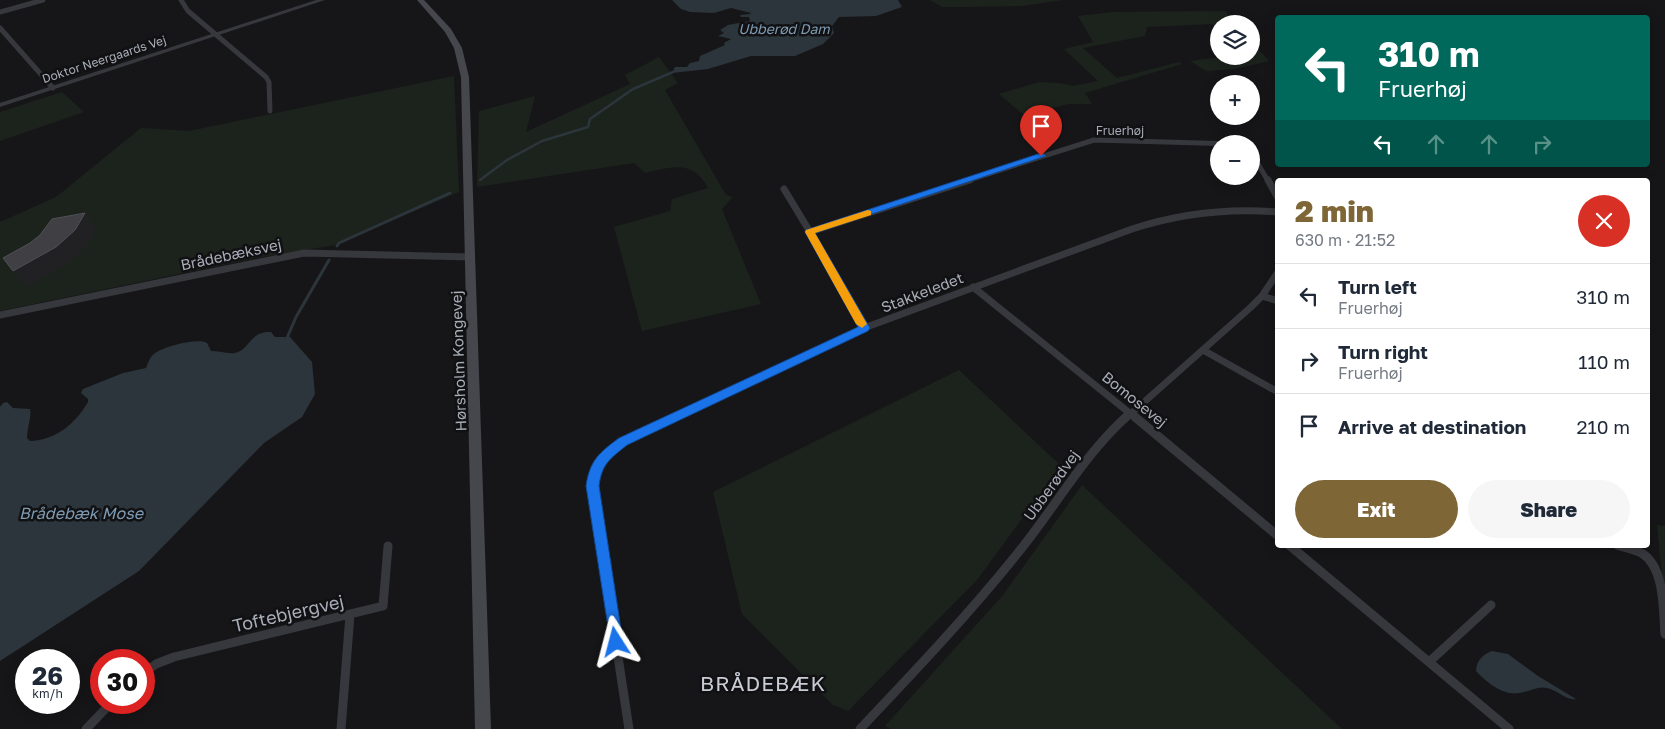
<!DOCTYPE html>
<html lang="en">
<head>
<meta charset="utf-8">
<style>
  :root { --surface:#fff; --page:#f6f6f7; --text:#1f2937; --muted:#747a83; --line:#e0e1e3; --accent:#7e6636 }
  body { margin:0; font-family:"Golos Text",sans-serif; background:var(--page); color:var(--text); height:100vh; display:flex; flex-direction:column; font-size:19px; white-space:nowrap }
  * { box-sizing:border-box; margin:0 }
  p { font-size:16px; color:var(--muted) }
  .icon { flex:none; width:28px; height:28px; fill:none; stroke:currentColor; stroke-width:2; stroke-linecap:round; stroke-linejoin:round }
  .map { position:relative; flex:1; overflow:hidden }
  .details { position:absolute; left:1275px; top:178px; width:375px; height:370px; display:flex; flex-direction:column; background:var(--surface); border-radius:5px; box-shadow:0 2px 12px #0003 }
  .details>* { flex:none }
  .top-card { position:absolute; left:1275px; top:15px; width:375px; height:152px; border-radius:5px; box-shadow:0 2px 12px #0003; background:#00695c; color:#fff; overflow:hidden }
  .tools { position:absolute; left:1210px; top:15px; display:grid; gap:10px }
  .tools a { display:grid; place-items:center; width:50px; height:50px; border-radius:50%; background:var(--surface); box-shadow:0 2px 12px #0003; font-size:25px }
  .speed { position:absolute; left:15px; top:649px; display:flex; gap:10px; font-size:25px; font-weight:700; text-align:center }
  .speed>* { display:grid; place-content:center; width:65px; height:65px; border-radius:50%; background:var(--surface); box-shadow:0 2px 12px #0003; line-height:1 }
  .speed small { font-size:12px; font-weight:400 }
  .speed .limit { border:8px solid #d22; background:#fff; color:#111 }
  .pin { position:absolute; display:grid; place-items:center; width:42px; height:42px; color:#fff; margin:-51px -21px; border-radius:50% 50% 50% 0; rotate:-45deg; box-shadow:0 0 5px #0007 }
  .pin .icon { rotate:45deg }
  .me { position:absolute; width:55px; margin:-28px; rotate:351deg; stroke-linejoin:round; filter:drop-shadow(0 0 4px #0008) }
  .turn { display:flex; align-items:center; gap:18px; height:105px; padding:0 20px; font-size:22px }
  .turn .icon { width:65px; height:65px; stroke-width:2.5 }
  .turn b { display:block; font-size:35px; line-height:42px }
  .lanes { display:flex; align-items:center; height:48px; padding:0 20px; background:#0003; justify-content:center; gap:25px; direction:ltr }
  .lanes .off { opacity:.35 }
  .round { display:grid; place-items:center; flex:none; width:52px; height:52px; border-radius:26px; background:var(--page) }
  .overview { display:flex; align-items:center; justify-content:space-between; height:85px; padding:0 20px }
  h1 { font-size:30px; font-weight:800; line-height:38px; color:var(--accent) }
  .button { display:flex; gap:10px; margin-top:auto; padding:10px 20px }
  .button a { flex:1; height:58px; border-radius:30px; background:var(--accent); color:#fff; font-size:20px; font-weight:800; line-height:58px; text-align:center }
  .button a+a { background:var(--page); color:var(--text) }
  ul { padding:0; list-style:none }
  li { display:flex; align-items:center; gap:15px; height:65px; padding:0 20px; border-top:1px solid var(--line) }
  li div { flex:1 }
  li b { display:block; font-size:19px }
  li em { font-style:normal }
  .map>svg:first-child { display:block }
  .green { fill:#1c231d }
  .water { fill:#2c353c }
  .lines { fill:none; stroke-linecap:round; stroke-linejoin:round }
  .stream-far1 { stroke:#2c353c; stroke-width:2.5 }
  .stream { stroke:#2c353c; stroke-width:3 }
  .minor-far2 { stroke:#37383d; stroke-width:5 }
  .minor-far1 { stroke:#37383d; stroke-width:7 }
  .minor { stroke:#37383d; stroke-width:9 }
  .tertiary { fill:#37383d; fill-rule:evenodd }
  .secondary { fill:#45474d; fill-rule:evenodd }
  .shaded-wall { fill:#212124 }
  .building { fill:#3f3f44; stroke:#4f5156 }
  .route { fill:#1a73e8; stroke:#114b97 }
  .slow { fill:#f59e0b }
  .labels { text-anchor:middle; dominant-baseline:central; stroke-width:5; stroke-linejoin:round; paint-order:stroke }
  .far-street-label { font-size:12px; fill:#a8adb8; stroke:#111113 }
  .far-water-label { font-size:14px; font-style:italic; fill:#7f9bb3; stroke:#111113 }
  .street-label { font-size:15px; fill:#a8adb8; stroke:#111113 }
  .water-label { font-size:16px; font-style:italic; fill:#7f9bb3; stroke:#111113 }
  .near-street-label { font-size:18px; fill:#a8adb8; stroke:#111113 }
  .near-quarter-label { font-size:21px; letter-spacing:1px; fill:#c9ccd4; stroke:#111113 }
</style>
</head>
<body>
<div class="map">
<svg width="1665" height="729" viewBox="0 0 1665 729">
  <rect width="100%" height="100%" fill="#161618"/>
  <path class="green" d="M930 0H1064L1022 6 963 7H942Z
    M1225 11 1236 24H1219V32L1212 24 1147 27 1145 36 1083 48 1117 78 1179 62 1182 64 1085 93 1092 104H1068L1025 116 999 94 1039 82 1059 83 1073 86 1098 81 1064 49 1093 42 1078 16 1113 12Z
    M1251 41 1269 61 1235 69 1206 71 1190 61 1229 56H1251Z
    M659 57 678 83 665 90 726 195 733 197 722 209 761 304 642 331 614 227 670 211 672 199 708 188C693 159 672 167 645 173L634 163 477 187 479 111 535 96 526 132 630 84 625 75Z
    M454 76 459 192 335 245 256 258 0 311V222L56 197 141 128 189 131Z
    M62 92 84 112 0 141V112Z
    M959 370 1061 466 977 580 848 711 833 705 742 614 713 492Z
    M1082 485 1342 729H891L885 726 1003 595Z
    M1657 525 1665 526V606Z"/>
  <path class="water" d="M672 0H898L902 7 876 16 839 17 832 26 834 33 823 44 795 56H751L708 69 672 73 675 67H687L690 63 699 61 700 56 725 45 724 43 731 39 718 36 724 33 720 30 728 25 750 21 749 17H741L740 15 750 14 751 13 731 8 714 13 690 12 681 9Z
    M271 332 275 337H290L312 362 315 394 302 417 264 443 139 571 0 661V407L3 403 7 402 13 408 30 409C32 415 27 429 27 438L30 441C56 440 75 424 88 402V399L81 393 83 389 123 373 146 368C148 363 150 357 154 354 161 347 199 337 207 343L211 351C219 351 227 354 235 353 251 349 249 331 271 332Z
    M1492 651 1508 654 1538 676 1576 699C1567 701 1557 690 1547 688 1539 686 1532 690 1524 692 1506 698 1488 684 1476 671 1477 660 1482 655 1492 651Z"/>
  <g class="lines">
    <path class="stream-far1" d="M480 180 507 160 542 141 588 127 590 119 633 89 673 72"/>
    <path class="stream" d="M337 246 339 243 450 193
      M287 338 296 317 329 260"/>
    <path class="minor-far2" d="M181 0 188 11 266 77 269 82 270 111
      M0 12 43 0
      M0 28 53 88
      M1251 152 1268 181
      M966 181 1094 140 1236 144"/>
    <path class="minor-far1" d="M1268 180 1278 198
      M784 189 810 232
      M973 287 1137 419
      M1262 296 1278 301
      M0 315 304 253 471 257
      M864 328 810 232 970 180
      M1203 350 1278 392
      M672 419 864 328 1132 229C1181 213 1227 208 1278 212
      M1125 419 1251 307 1262 296 1278 272"/>
    <path class="minor" d="M1135 417 1278 536
      M1289 545 1509 729
      M1617 545C1625 548 1635 549 1643 554 1665 569 1663 610 1665 634
      M1429 662 1491 605
      M144 673 156 664 174 657 383 606 388 546
      M86 729 112 702
      M341 729 350 615
      M629 729 592 486C602 443 640 434 675 417
      M860 729C914 672 968 615 1017 554 1054 509 1083 456 1126 417"/>
    <path class="tertiary" d="M316 0H325L0 107V103Z"/>
    <path class="secondary" d="M417 0H424L451 29 462 48 469 77 491 729H475L461 77 454 48 445 32Z"/>
  </g>
  <path class="shaded-wall" d="M85 213 96 229 87 245 68 263 27 287 13 271Z"/>
  <path class="building" d="M85 213 75 230 56 247 13 271 3 258 30 243 40 235 52 219Z"/>
  <path class="route" d="M1038 154H1044L1046 156 815 233 870 328 868 331 627 445C610 459 602 463 599 486L623 642 621 646 616 648 611 646 586 486C590 460 599 453 619 438L858 327 805 232 806 230Z"/>
  <path class="slow" d="M868 210 871 211V215L815 233 867 324 862 328 856 324 805 232 806 230Z"/>
  <g class="labels">
    <g class="far-street-label">
      <text transform="translate(104 59) rotate(-18)">Doktor Neergaards Vej</text>
      <text x="1120" y="130">Fruerhøj</text>
    </g>
    <g class="far-water-label">
      <text x="784" y="28">Ubberød Dam</text>
    </g>
    <g class="street-label">
      <text transform="translate(231 254) rotate(-12)">Brådebæksvej</text>
      <text transform="translate(922 292) rotate(-21)">Stakkeledet</text>
      <text transform="translate(458 361) rotate(-92)">Hørsholm Kongevej</text>
      <text transform="translate(1135 399) rotate(39)">Bomosevej</text>
      <text transform="translate(1051 485) rotate(-54)">Ubberødvej</text>
    </g>
    <g class="water-label">
      <text x="81" y="513">Brådebæk Mose</text>
    </g>
    <g class="near-street-label">
      <text transform="translate(288 613) rotate(-13)">Toftebjergvej</text>
    </g>
    <g class="near-quarter-label">
      <text x="763" y="683">BRÅDEBÆK</text>
    </g>
  </g>
</svg>
<div class="tools">
<a><svg class="icon" aria-label="layers" viewBox="0 0 24 24"><path d="M12 4l9 5-9 5-9-5zM3 14l9 5 9-5"/></svg></a>
<a>+</a>
<a>−</a>
</div>
<div class="speed"><div>26<small>km/h</small></div><div class="limit">30</div></div>
<div class="pin" style="left:1041px;top:156px;background:#d93025"><svg class="icon" aria-label="arrive" viewBox="0 0 24 24"><path d="M6 21V4h12l-3 4 3 4H6"/></svg></div>
<svg class="me" style="left:616px;top:642px" viewBox="-20 -20 40 40"><path d="M0-17L14 15 0 8-14 15z" fill="#1a73e8" stroke="#fff" stroke-width="4"/></svg>
<div class="top-card">
<div class="turn"><svg class="icon" aria-label="left" viewBox="0 0 24 24"><path d="M17 20v-9H6M10 6l-5 5 5 5"/></svg><div><b>310 m</b>Fruerhøj</div></div>
<div class="lanes"><svg class="icon" aria-label="left" viewBox="0 0 24 24"><path d="M17 20v-9H6M10 6l-5 5 5 5"/></svg><svg class="icon off" aria-label="ahead" viewBox="0 0 24 24"><path d="M12 20V5M6 11l6-6 6 6"/></svg><svg class="icon off" aria-label="ahead" viewBox="0 0 24 24"><path d="M12 20V5M6 11l6-6 6 6"/></svg><svg class="icon off" aria-label="right" viewBox="0 0 24 24"><path d="M7 20v-9h11M14 6l5 5-5 5"/></svg></div>
</div>
<section class="details">
<div class="overview"><div><h1>2 min</h1><p>630 m · 21:52</p></div><a class="round" style="background:#d93025;color:#fff"><svg class="icon" aria-label="close" viewBox="0 0 24 24"><path d="M6 6l12 12M18 6L6 18"/></svg></a></div>
<ul>
<li><svg class="icon" aria-label="left" viewBox="0 0 24 24"><path d="M17 20v-9H6M10 6l-5 5 5 5"/></svg><div><b>Turn left</b><p>Fruerhøj</p></div><em>310 m</em></li>
<li><svg class="icon" aria-label="right" viewBox="0 0 24 24"><path d="M7 20v-9h11M14 6l5 5-5 5"/></svg><div><b>Turn right</b><p>Fruerhøj</p></div><em>110 m</em></li>
<li><svg class="icon" aria-label="arrive" viewBox="0 0 24 24"><path d="M6 21V4h12l-3 4 3 4H6"/></svg><div><b>Arrive at destination</b></div><em>210 m</em></li>
</ul>
<div class="button"><a>Exit</a><a>Share</a></div>
</section>
</div>
</body>
</html>
